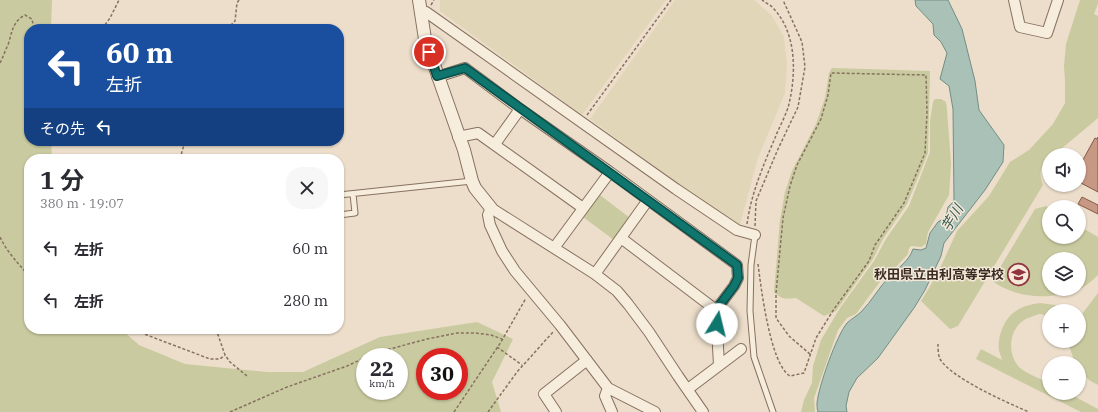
<!DOCTYPE html>
<html lang="ja">
<head>
<meta charset="utf-8">
<style>
  :root { --surface:#fff; --page:#f7f7f7; --text:#2b2b33; --muted:#7c7c81 }
  body { margin:0; font-family:"IBM Plex Serif","Noto Sans JP",serif; background:var(--page); color:var(--text); height:100vh; display:flex; flex-direction:column; font-size:15px; white-space:nowrap }
  * { box-sizing:border-box; margin:0 }
  p { font-size:13px; color:var(--muted) }
  .icon { flex:none; width:22px; height:22px; fill:none; stroke:currentColor; stroke-width:2; stroke-linecap:round; stroke-linejoin:round }
  .map { position:relative; flex:1; overflow:hidden }
  .side { position:absolute; left:24px; top:154px; width:320px; height:180px; display:flex; flex-direction:column; background:var(--surface); border-radius:16px; box-shadow:0 1px 3px #0004 }
  .side>* { flex:none }
  .guide { position:absolute; left:24px; top:24px; width:320px; height:122px; border-radius:16px; box-shadow:0 1px 3px #0004; background:#1a4fa0; color:#fff; overflow:hidden }
  .tools { position:absolute; left:1042px; top:148px; display:grid; gap:8px }
  .tools a { display:grid; place-items:center; width:44px; height:44px; border-radius:50%; background:var(--surface); box-shadow:0 1px 3px #0004; font-size:20px }
  .speed { position:absolute; left:356px; top:348px; display:flex; gap:8px; font-size:20px; font-weight:700; text-align:center }
  .speed>* { display:grid; place-content:center; width:52px; height:52px; border-radius:50%; background:var(--surface); box-shadow:0 1px 3px #0004; line-height:1 }
  .speed small { font-size:10px; font-weight:400 }
  .speed .limit { border:6px solid #d22; background:#fff; color:#111 }
  .pin { position:absolute; display:grid; place-items:center; width:34px; height:34px; color:#fff; margin:-17px; border:2px solid #fff; border-radius:50%; box-shadow:0 1px 4px #0007 }
  .me { position:absolute; width:44px; margin:-22px; rotate:9deg; stroke-linejoin:round; filter:drop-shadow(0 0 3px #0008) }
  .turn { display:flex; align-items:center; gap:14px; height:84px; padding:0 16px; font-size:18px }
  .turn .icon { width:52px; height:52px; stroke-width:2.5 }
  .turn b { display:block; font-size:28px; line-height:34px }
  .then { display:flex; align-items:center; height:38px; padding:0 16px; background:#0003; gap:8px; font-size:15px }
  .round { display:grid; place-items:center; flex:none; width:42px; height:42px; border-radius:16px; background:var(--page) }
  .overview { display:flex; align-items:center; justify-content:space-between; height:68px; padding:0 16px }
  h1 { font-size:24px; font-weight:700; line-height:30px }
  ul { padding:0; list-style:none }
  li { display:flex; align-items:center; gap:12px; height:52px; padding:0 16px }
  li div { flex:1 }
  li b { display:block; font-size:15px }
  li em { font-style:normal }
  .map>svg:first-child { display:block }
  .farmland { fill:#e1d6b8 }
  .green { fill:#c9ca9f; fill-rule:evenodd }
  .water { fill:#aac1b8; stroke:#718f84 }
  .building { fill:#c79883; stroke:#855947 }
  .lines { fill:none; stroke-linecap:round; stroke-linejoin:round }
  .service-casing { stroke:#877160; stroke-width:7 }
  .minor-casing { stroke:#877160; stroke-width:12 }
  .tertiary-casing { stroke:#877160; stroke-width:14 }
  .path { stroke:#877160; stroke-width:1.5; stroke-dasharray:3 2; stroke-linecap:butt }
  .service { stroke:#f7eddd; stroke-width:5 }
  .minor { stroke:#f7eddd; stroke-width:10 }
  .tertiary { stroke:#f7eddd; stroke-width:12 }
  .route-casing { stroke:#0a4d48; stroke-width:10 }
  .route { stroke:#0f766e; stroke-width:7 }
  .labels { text-anchor:middle; dominant-baseline:central; stroke-width:3; stroke-linejoin:round; paint-order:stroke }
  .poi-label { font-size:13px; font-weight:bold; fill:#392b22; stroke:#f4e9d9; text-anchor:end }
  .water-label { font-size:14px; font-style:italic; fill:#335851; stroke:#f4e9d9 }
</style>
</head>
<body>
<div class="map">
<svg width="1098" height="412" viewBox="0 0 1098 412">
  <rect width="100%" height="100%" fill="#ecdeca"/>
  <path class="farmland" d="M440 0H666L582 115 440 11Z
    M675 0H754L772 16 784 37 787 64 785 93 758 158 739 228 590 119Z"/>
  <path class="green" d="M0 0H52L51 29H29V141H51L52 159H29V329H121L139 345 185 364 267 372H303L380 337 477 322 513 339 492 382 501 412H0ZM365 357H399V391H365ZM425 357H459V391H425Z
    M1080 0H1098V4L1094 14 1098 16V118L1054 155H1049V159C1039 167 1039 174 1043 185L958 326 950 329 921 301 937 275 957 231 989 196 1010 162 1029 150 1053 124 1065 103V81L1064 66 1066 44Z
    M832 68 930 71 928 153 907 204 883 239 873 259 836 311 824 316 796 298C784 299 783 300 774 292L780 220 785 192 792 171 816 124 825 98 829 73Z
    M935 99H941L946 102 947 110 951 164 949 195 928 232 926 244 921 247 911 246 909 248 908 254 896 267 885 275 856 314 847 318 838 330 814 398 815 412H801L804 400 812 383 813 366 821 340 840 308 874 261 886 239 909 206 930 152V121L933 102Z
    M600 195 630 218 614 240 583 217Z
    M1046 206 1049 208V237H1079V226L1098 237V275C1093 280 1085 287 1078 290 1075 292 1070 292 1066 293 1040 300 1014 296 992 281L1035 209ZM1049 259H1079V289H1049Z
    M1098 293V385L1089 380 1079 370V363H1075L1068 343V341H1079V318Z
    M1040 303 1055 305 1066 311H1049V317C1046 316 1043 314 1040 314 1038 314 1034 316 1031 317 1010 323 1005 351 1019 367 1025 373 1041 379 1049 383V393H1068L1098 409V412H1081L976 359 981 349 1002 360C1001 357 1000 353 999 351 997 337 1004 318 1016 311 1023 306 1032 304 1040 303Z"/>
  <path class="water" d="M915 0H948L962 29 975 81 979 110 1004 145 1003 162 985 190 944 243 941 256 925 290 914 308 878 358 857 378 849 392 846 406 847 412H818C817 409 817 406 817 403 819 385 836 337 847 323 851 319 857 316 861 312 872 301 879 287 890 276 898 268 909 261 913 249L921 250 926 248 930 233 938 222 946 217 948 207 954 201 953 109 949 86 940 79 947 53 941 42 934 35 933 24 916 6Z"/>
  <path class="building" d="M1098 137V192L1079 182V167L1095 138 1097 139Z
    M1082 197 1098 205V214L1078 204Z"/>
  <g class="lines">
    <defs>
      <path id="service" d="M339 195 472 181
        M339 215 355 213 353 194
        M755 235 751 265 750 311 754 357 773 412"/>
      <path id="minor" d="M1014 0 1020 27 1047 33 1058 0
        M421 12H426L676 189 737 230 755 235
        M437 77 465 68 520 109 610 172
        M458 137 478 133 583 208
        M495 144 520 109
        M621 238 716 310
        M554 248 610 172 737 265 738 278 734 286 716 310 719 365
        M595 274 648 200
        M608 388 605 396 612 412
        M688 389 741 349
        M556 412 544 394 587 360
        M655 412 608 388 560 325 515 271 502 251 490 225 488 215 491 208 595 274 617 291 628 304 649 332 678 376 703 412"/>
      <path id="tertiary" d="M419 0 425 39 464 150 472 181 475 188 491 208"/>
    </defs>
    <use href="#service" class="service-casing"/>
    <use href="#minor" class="minor-casing"/>
    <use href="#tertiary" class="tertiary-casing"/>
    <path class="path" d="M431 5 434 0
      M102 29 110 18 119 0
      M227 29 235 21 237 3 239 0
      M0 63C3 57 5 51 8 45 12 33 12 22 25 15L32 19 34 29
      M587 115 671 0
      M180 159 185 141
      M747 224C751 194 763 166 775 138 779 127 786 116 789 104 796 74 797 34 774 9 771 5 766 3 762 0
      M755 226 756 201 778 149 798 107 805 67 802 42 783 0
      M0 237C7 252 18 263 29 276
      M758 264C761 287 770 364 790 376L804 373 816 338 834 309 869 261 875 245 904 203 925 153 927 113 926 75 831 73 828 95 821 119 797 165 790 186 783 218 776 293V318L789 336 811 355
      M131 329 210 359H220L225 355
      M216 329 225 355 230 362 247 376
      M938 344C938 348 938 355 940 359 951 378 1008 403 1029 412
      M497 347 522 365
      M230 412 287 387 347 366 375 353 427 339 457 333H475L491 335 502 339
      M454 412 501 342 526 298
      M488 412 517 372 553 332"/>
    <use href="#service" class="service"/>
    <use href="#minor" class="minor"/>
    <use href="#tertiary" class="tertiary"/>
  </g>
  <g class="lines">
    <defs>
      <path id="route" d="M429 52 437 76 465 68 737 265 738 278 734 286 716 310 717 324"/>
    </defs>
    <use href="#route" class="route-casing"/>
    <use href="#route" class="route"/>
  </g>
  <defs>
    <symbol id="school-ring" viewBox="-11 -11 22 22"><circle r="9.5" fill="#f4e9d9" stroke="#92343f" stroke-width="1.5"/><path d="M0-5L7-2L0 1L-7-2ZM-4 1L0 2.5L4 1V4Q0 6-4 4Z" fill="#92343f"/></symbol>
  </defs>
  <g fill-rule="evenodd">
    <use href="#school-ring" x="1006" y="262" width="25" height="25"/>
  </g>
  <g class="labels">
    <g class="poi-label">
      <text x="1004" y="274">秋田県立由利高等学校</text>
    </g>
    <g class="water-label">
      <text transform="translate(952 218) rotate(-59)">芋川</text>
    </g>
  </g>
</svg>
<div class="tools">
<a><svg class="icon" aria-label="sound" viewBox="0 0 24 24"><path d="M4 9h4l5-4v14l-5-4H4zM17 9q2 3 0 6"/></svg></a>
<a><svg class="icon" aria-label="search" viewBox="0 0 24 24"><circle cx="10" cy="10" r="6"/><path d="M15 15l6 6"/></svg></a>
<a><svg class="icon" aria-label="layers" viewBox="0 0 24 24"><path d="M12 4l9 5-9 5-9-5zM3 14l9 5 9-5"/></svg></a>
<a>+</a>
<a>−</a>
</div>
<div class="speed"><div>22<small>km/h</small></div><div class="limit">30</div></div>
<div class="pin" style="left:429px;top:52px;background:#d93025"><svg class="icon" aria-label="arrive" viewBox="0 0 24 24"><path d="M6 21V4h12l-3 4 3 4H6"/></svg></div>
<svg class="me" style="left:717px;top:324px" viewBox="-20 -20 40 40"><circle r="19" fill="#fff"/><path d="M0-13L10 11 0 6-10 11z" fill="#0f766e"/></svg>
<div class="guide">
<div class="turn"><svg class="icon" aria-label="left" viewBox="0 0 24 24"><path d="M17 20v-9H6M10 6l-5 5 5 5"/></svg><div><b>60 m</b>左折</div></div>
<div class="then">その先<svg class="icon" aria-label="left" viewBox="0 0 24 24"><path d="M17 20v-9H6M10 6l-5 5 5 5"/></svg></div>
</div>
<section class="side">
<div class="overview"><div><h1>1 分</h1><p>380 m · 19:07</p></div><a class="round"><svg class="icon" aria-label="close" viewBox="0 0 24 24"><path d="M6 6l12 12M18 6L6 18"/></svg></a></div>
<ul>
<li><svg class="icon" aria-label="left" viewBox="0 0 24 24"><path d="M17 20v-9H6M10 6l-5 5 5 5"/></svg><div><b>左折</b></div><em>60 m</em></li>
<li><svg class="icon" aria-label="left" viewBox="0 0 24 24"><path d="M17 20v-9H6M10 6l-5 5 5 5"/></svg><div><b>左折</b></div><em>280 m</em></li>
</ul>
</section>
</div>
</body>
</html>
